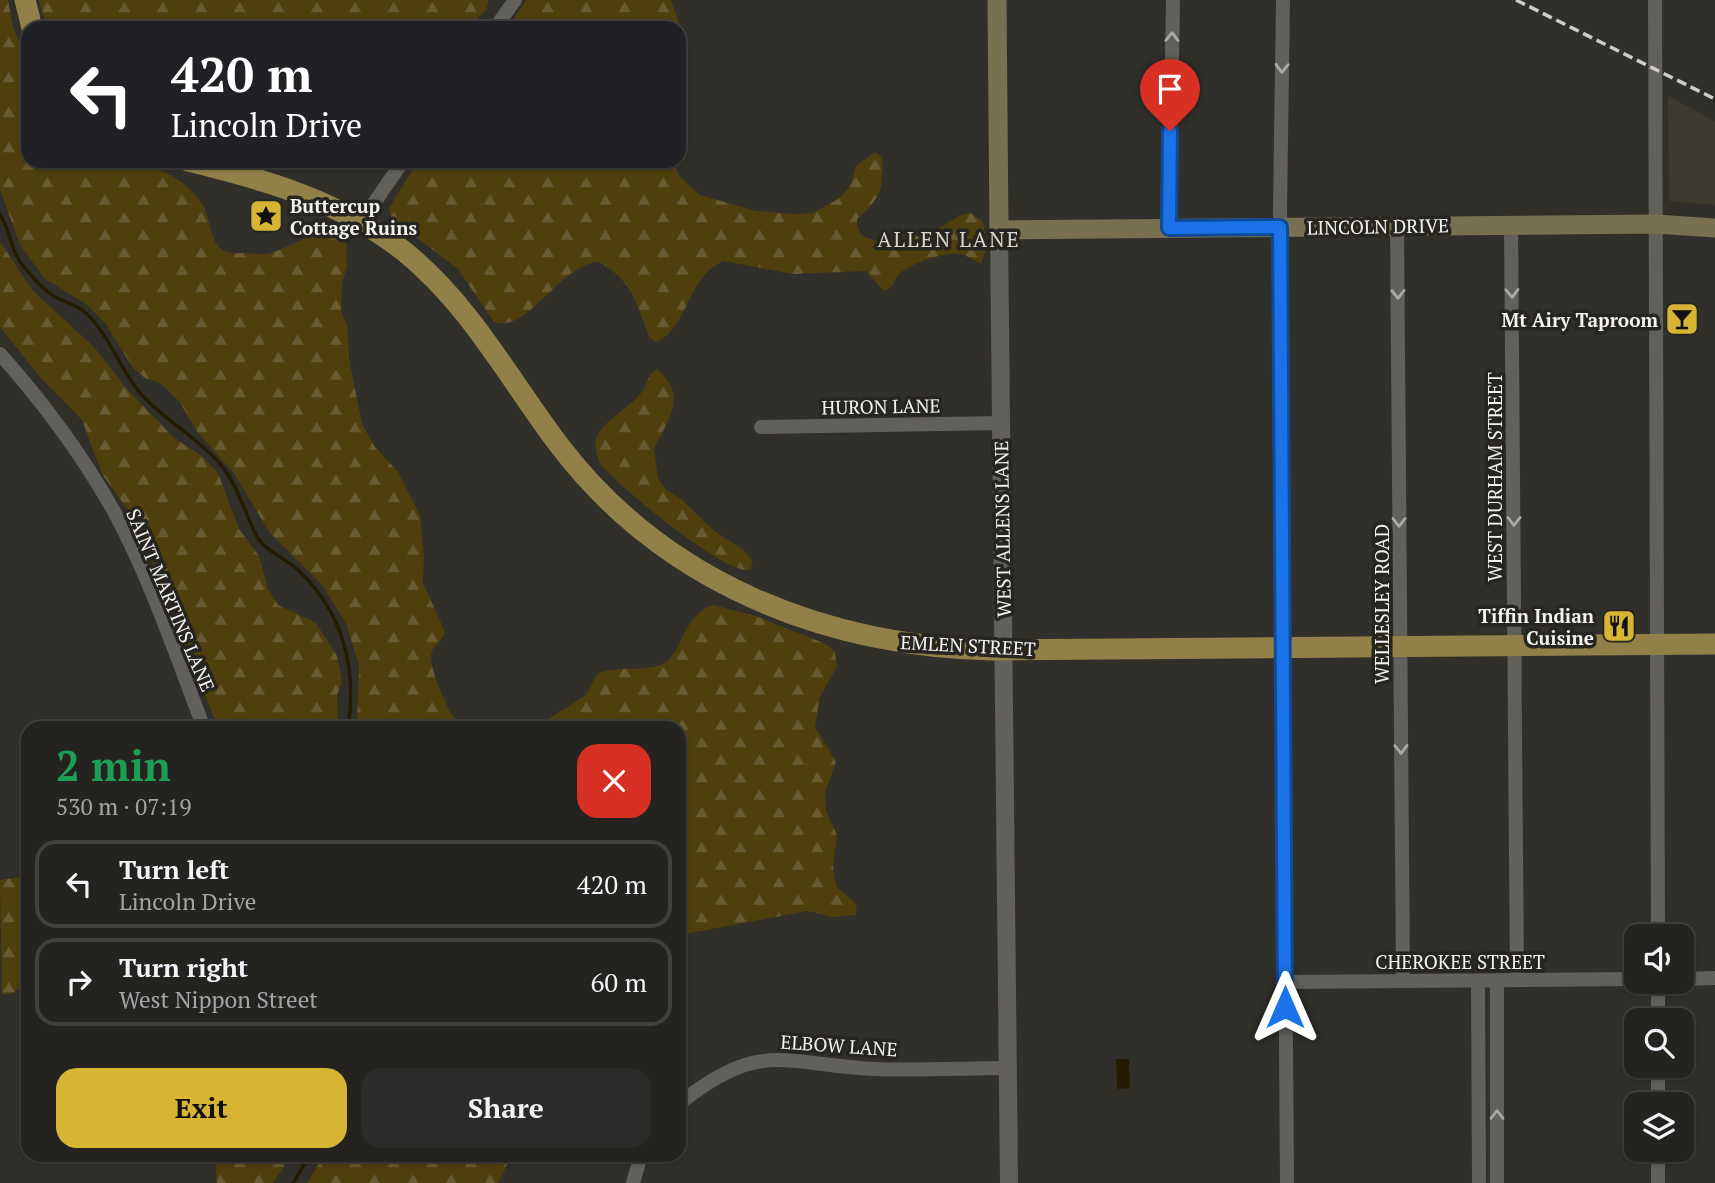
<!DOCTYPE html>
<html lang="en">
<head>
<meta charset="utf-8">
<style>
  :root { --surface:#252320; --page:#2d2b29; --text:#f1f3f6; --muted:#a3a4a5; --line:#42403e; --accent:#d8b434 }
  body { margin:0; font-family:"PT Serif",serif; background:var(--page); color:var(--text); height:100vh; display:flex; flex-direction:column; font-size:26px; white-space:nowrap }
  * { box-sizing:border-box; margin:0 }
  p { font-size:23px; color:var(--muted) }
  .icon { flex:none; width:38px; height:38px; fill:none; stroke:currentColor; stroke-width:2; stroke-linecap:round; stroke-linejoin:round }
  .map { position:relative; flex:1; overflow:hidden }
  .side { position:absolute; left:21px; top:721px; width:665px; height:441px; display:flex; flex-direction:column; background:var(--surface); border-radius:21px; box-shadow:0 2px 5px #0004,0 0 0 2px var(--line) }
  .side>* { flex:none }
  .banner { position:absolute; left:21px; top:21px; width:665px; height:147px; border-radius:21px; box-shadow:0 2px 5px #0004,0 0 0 2px var(--line); background:#202124; color:#fff; overflow:hidden }
  .buttons { position:absolute; left:1624px; top:924px; display:grid; gap:14px }
  .buttons a { display:grid; place-items:center; width:70px; height:70px; border-radius:14px; background:var(--surface); box-shadow:0 2px 5px #0004,0 0 0 2px var(--line); font-size:35px }
  .pin { position:absolute; display:grid; place-items:center; width:60px; height:60px; color:#fff; margin:-72px -30px; border-radius:50% 50% 50% 0; rotate:-45deg; box-shadow:0 0 7px #0007 }
  .pin .icon { rotate:45deg }
  .me { position:absolute; width:77px; margin:-38px; rotate:0deg; stroke-linejoin:round; filter:drop-shadow(0 0 5px #0008) }
  .turn { display:flex; align-items:center; gap:24px; height:147px; padding:0 35px; font-size:32px }
  .turn .icon { width:91px; height:91px; stroke-width:2.5 }
  .turn b { display:block; font-size:49px; line-height:60px }
  .round { display:grid; place-items:center; flex:none; width:74px; height:74px; border-radius:21px; background:var(--page) }
  .overview { display:flex; align-items:center; justify-content:space-between; height:119px; padding:0 35px }
  h1 { font-size:42px; font-weight:700; line-height:52px; color:#1e9e55 }
  .primary-button { display:flex; gap:14px; margin-top:auto; padding:14px 35px }
  .primary-button a { flex:1; height:80px; border-radius:21px; background:var(--accent); color:#111; font-size:28px; font-weight:700; line-height:80px; text-align:center }
  .primary-button a+a { background:var(--page); color:var(--text) }
  ul { padding:0; list-style:none }
  li { display:flex; align-items:center; gap:21px; height:88px; margin:0 14px 10px; padding:0 21px; border:4px solid var(--line); border-radius:21px }
  li div { flex:1 }
  li b { display:block; font-size:26px }
  li em { font-style:normal }
  .map>svg:first-child { display:block }
  .built { fill:#3d392e }
  .forest { fill:url(#forest-firs) }
  .water { fill:#241c01 }
  .lines { fill:none; stroke-linecap:round; stroke-linejoin:round }
  .stream { stroke:#241c01; stroke-width:3.5 }
  .minor { stroke:#62605a; stroke-width:14 }
  .tertiary { stroke:#62605a; stroke-width:18 }
  .secondary { stroke:#797051; stroke-width:19 }
  .primary { stroke:#918048; stroke-width:21 }
  .rail { stroke:#cdccc8; stroke-width:3.5; stroke-dasharray:10 5; stroke-linecap:butt }
  .oneway { stroke:#aaa9a4 }
  .route-casing { stroke:#114b97; stroke-width:18 }
  .route { stroke:#1a73e8; stroke-width:12 }
  .labels { text-anchor:middle; dominant-baseline:central; stroke-width:7; stroke-linejoin:round; paint-order:stroke }
  .poi-label { font-size:19px; font-weight:bold; fill:#f3f2ef; stroke:#272520; text-anchor:end }
  .street-label { font-size:19px; fill:#f3f2ef; stroke:#272520 }
  .neighbourhood-label { font-size:21px; letter-spacing:2px; fill:#d7d5ce; stroke:#272520 }
</style>
</head>
<body>
<div class="map">
<svg width="1715" height="1183" viewBox="0 0 1715 1183">
  <defs>
    <pattern id="forest-firs" width="22" height="20" patternUnits="userSpaceOnUse" patternTransform="scale(1.75)"><rect width="22" height="20" fill="#4e3f0d"/><path d="M5 1l3.5 6h-7zM16 11l3.5 6h-7z" fill="#685b31"/></pattern>
  </defs>
  <rect width="100%" height="100%" fill="#312f2a"/>
  <path class="built" d="M1668 96 1715 121V205L1669 201Z"/>
  <path class="forest" d="M0 0H8L13 27 28 64V161C87 161 164 147 202 204 212 219 208 241 224 251 230 254 239 253 245 253 252 253 260 255 267 254 291 248 313 229 338 232L346 239 347 267 342 282 341 310 347 326 349 359 362 424 375 447 398 472 420 515 424 557 423 583 445 632C443 641 432 645 431 655 430 674 450 713 460 728H357L359 665 346 623 322 585 270 533 233 472 198 433 179 401 160 383 145 378 133 368 105 323 86 304 45 279 20 245 0 189Z
    M39 0H489L486 10 475 21 453 20 433 28H47Z
    M526 0H671L682 31 679 53V28H508Z
    M875 152 882 157C884 189 881 198 857 219 855 255 910 238 931 232 946 227 955 214 971 213L983 222 987 247 981 264C974 261 967 255 960 254 946 251 908 264 898 275 893 282 893 288 884 291L866 271 793 274 724 261C687 275 686 334 655 342L650 338C635 302 635 283 599 262 560 263 529 334 494 322L458 269 391 218 389 208 418 161H672L680 177 700 195 756 211 795 214 813 213 838 199 849 188 856 166Z
    M0 242 33 291 94 347 127 389 174 438 202 456 218 473 239 529 259 556 268 589 278 605 316 623 337 656 342 682 337 696 338 728H218L149 554 126 507 102 474 82 420 40 377 0 327Z
    M657 369C689 397 668 418 654 449L658 477 665 489 681 499 714 531 744 550 753 562 750 570C725 575 621 488 602 466 597 460 596 449 595 441 604 418 628 410 642 392 648 383 647 375 657 369Z
    M713 605 753 615 826 644 835 652 837 666 820 697 815 727 836 762 825 792 826 811 837 835 833 865 835 880 837 887 857 905 855 915 832 917 808 911 679 935V728H534L586 695 597 674C620 664 645 674 667 662 684 646 684 615 713 605Z
    M28 876V981L13 993 2 994 0 880Z
    M215 1155H292L273 1183H217Z
    M324 1155H512L498 1183H307Z"/>
  <path class="water" d="M1116 1059H1129L1130 1088 1118 1089 1117 1086Z"/>
  <g class="lines">
    <path class="stream" d="M0 215C12 232 10 252 24 267 32 277 44 290 55 297 66 303 77 304 87 314 110 336 120 370 141 394 164 420 197 437 220 464 238 485 244 511 256 535 264 551 288 559 300 572 344 614 357 670 348 728
      M293 1183 310 1155"/>
    <path class="minor" d="M1283 0 1280 210 1287 1183
      M1655 0 1658 936
      M495 28 515 0
      M361 222 403 161
      M1511 225 1517 980
      M1397 226 1403 981
      M1169 228 1173 0
      M0 354C43 402 84 458 116 515 152 583 176 656 204 728
      M761 427 1001 423
      M1682 979 1715 978
      M1497 980V1183
      M1478 981 1479 1183
      M1285 982 1636 979
      M1658 982V1020
      M1658 1066V1104
      M679 1104C760 1039 782 1064 874 1069 918 1071 963 1068 1008 1068
      M1658 1150V1183
      M633 1183 641 1155"/>
    <path class="tertiary" d="M999 230 1009 1183"/>
    <path class="secondary" d="M997 0 999 230 1656 224 1715 228"/>
    <path class="primary" d="M25 0 32 28
      M188 161C267 180 340 201 405 252 471 306 509 379 559 445 664 583 825 646 993 650L1715 644"/>
    <path class="rail" d="M1516 0 1715 99"/>
  </g>
  <defs><path id="oneway-chevron" d="M-2-3.5L2.5 0L-2 3.5" fill="none" stroke-width="1.6" stroke-linecap="round" stroke-linejoin="round" transform="scale(1.75)"/></defs>
  <g class="oneway">
    <use href="#oneway-chevron" transform="translate(1172 37) rotate(-89)"/>
    <use href="#oneway-chevron" transform="translate(1282 68) rotate(91)"/>
    <use href="#oneway-chevron" transform="translate(1512 293) rotate(89)"/>
    <use href="#oneway-chevron" transform="translate(1398 294) rotate(89)"/>
    <use href="#oneway-chevron" transform="translate(1514 521) rotate(90)"/>
    <use href="#oneway-chevron" transform="translate(1399 522) rotate(90)"/>
    <use href="#oneway-chevron" transform="translate(1401 749) rotate(89)"/>
    <use href="#oneway-chevron" transform="translate(1497 1115) rotate(-90)"/>
  </g>
  <g class="lines">
    <defs>
      <path id="route" d="M1170 131 1169 228 1280 227 1285 1007"/>
    </defs>
    <use href="#route" class="route-casing"/>
    <use href="#route" class="route"/>
  </g>
  <defs>
    <symbol id="sight-square" viewBox="-11 -11 22 22"><rect x="-9" y="-9" width="18" height="18" rx="4" fill="#d8b434" stroke="#272520"/><path d="M0-6L1.8-2.2L6-1.7L2.9 1.2L3.7 5.4L0 3.3L-3.7 5.4L-2.9 1.2L-6-1.7L-1.8-2.2Z" fill="#111"/></symbol>
    <symbol id="bar-square" viewBox="-11 -11 22 22"><rect x="-9" y="-9" width="18" height="18" rx="4" fill="#d8b434" stroke="#272520"/><path d="M-6-5H6L.8 .8V4.5H3.5V6h-7V4.5H-.8V.8Z" fill="#111"/></symbol>
    <symbol id="restaurant-square" viewBox="-11 -11 22 22"><rect x="-9" y="-9" width="18" height="18" rx="4" fill="#d8b434" stroke="#272520"/><path d="M-5-6h1v4h1v-4h1v4h1v-4h1v5L-1.5 .5V6h-2V.5L-5-1ZM5-6V6H3V1.5H1.5Q1.5-4 5-6Z" fill="#111"/></symbol>
  </defs>
  <g fill-rule="evenodd">
    <use href="#sight-square" x="247" y="197" width="38" height="38"/>
    <use href="#bar-square" x="1663" y="300" width="38" height="38"/>
    <use href="#restaurant-square" x="1600" y="607" width="38" height="38"/>
  </g>
  <g class="labels">
    <g class="poi-label">
      <text x="290" y="205" text-anchor="start">Buttercup<tspan x="290" dy="22">Cottage Ruins</tspan></text>
      <text x="1658" y="319">Mt Airy Taproom</text>
      <text x="1594" y="615">Tiffin Indian<tspan x="1594" dy="22">Cuisine</tspan></text>
    </g>
    <g class="street-label">
      <text transform="translate(1378 226) rotate(-1)">LINCOLN DRIVE</text>
      <text transform="translate(881 406) rotate(-1)">HURON LANE</text>
      <text transform="translate(1494 477) rotate(-90)">WEST DURHAM STREET</text>
      <text transform="translate(1002 529) rotate(-91)">WEST ALLENS LANE</text>
      <text transform="translate(171 600) rotate(67)">SAINT MARTINS LANE</text>
      <text transform="translate(1381 604) rotate(-90)">WELLESLEY ROAD</text>
      <text transform="translate(968 645) rotate(3)">EMLEN STREET</text>
      <text x="1460" y="961">CHEROKEE STREET</text>
      <text transform="translate(839 1045) rotate(4)">ELBOW LANE</text>
    </g>
    <g class="neighbourhood-label">
      <text x="949" y="239">ALLEN LANE</text>
    </g>
  </g>
</svg>
<div class="buttons">
<a><svg class="icon" aria-label="sound" viewBox="0 0 24 24"><path d="M4 9h4l5-4v14l-5-4H4zM17 9q2 3 0 6"/></svg></a>
<a><svg class="icon" aria-label="search" viewBox="0 0 24 24"><circle cx="10" cy="10" r="6"/><path d="M15 15l6 6"/></svg></a>
<a><svg class="icon" aria-label="layers" viewBox="0 0 24 24"><path d="M12 4l9 5-9 5-9-5zM3 14l9 5 9-5"/></svg></a>
</div>
<div class="pin" style="left:1170px;top:131px;background:#d93025"><svg class="icon" aria-label="arrive" viewBox="0 0 24 24"><path d="M6 21V4h12l-3 4 3 4H6"/></svg></div>
<svg class="me" style="left:1285px;top:1007px" viewBox="-20 -20 40 40"><path d="M0-17L14 15 0 8-14 15z" fill="#1a73e8" stroke="#fff" stroke-width="4"/></svg>
<div class="banner">
<div class="turn"><svg class="icon" aria-label="left" viewBox="0 0 24 24"><path d="M17 20v-9H6M10 6l-5 5 5 5"/></svg><div><b>420 m</b>Lincoln Drive</div></div>
</div>
<section class="side">
<div class="overview"><div><h1>2 min</h1><p>530 m · 07:19</p></div><a class="round" style="background:#d93025;color:#fff"><svg class="icon" aria-label="close" viewBox="0 0 24 24"><path d="M6 6l12 12M18 6L6 18"/></svg></a></div>
<ul>
<li><svg class="icon" aria-label="left" viewBox="0 0 24 24"><path d="M17 20v-9H6M10 6l-5 5 5 5"/></svg><div><b>Turn left</b><p>Lincoln Drive</p></div><em>420 m</em></li>
<li><svg class="icon" aria-label="right" viewBox="0 0 24 24"><path d="M7 20v-9h11M14 6l5 5-5 5"/></svg><div><b>Turn right</b><p>West Nippon Street</p></div><em>60 m</em></li>
</ul>
<div class="primary-button"><a>Exit</a><a>Share</a></div>
</section>
</div>
</body>
</html>
